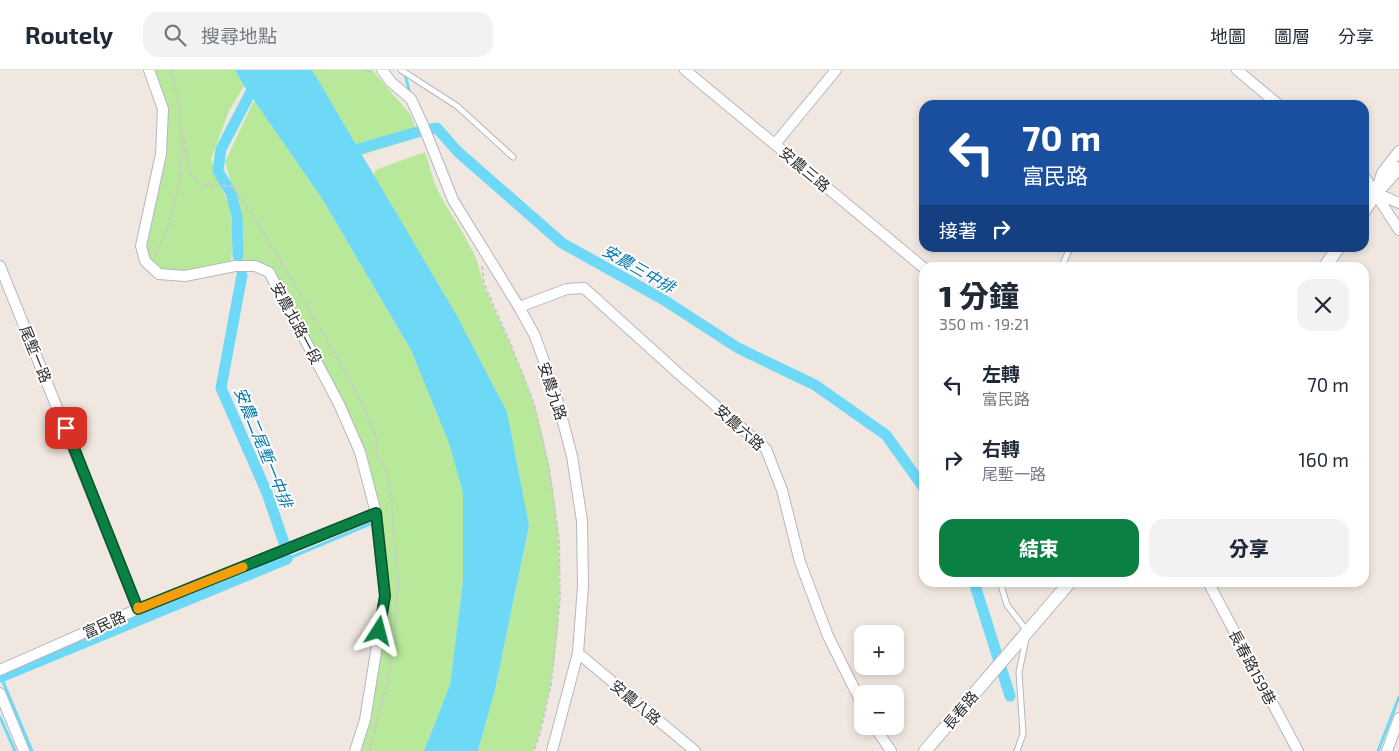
<!DOCTYPE html>
<html lang="zh-TW">
<head>
<meta charset="utf-8">
<style>
  :root { --surface:#fff; --page:#f2f2f3; --text:#1f2937; --muted:#747a83; --line:#e0e1e3; --accent:#0b8043 }
  body { margin:0; font-family:"Exo 2","Noto Sans TC",sans-serif; background:var(--page); color:var(--text); height:100vh; display:flex; flex-direction:column; font-size:19px; white-space:nowrap }
  * { box-sizing:border-box; margin:0 }
  p { font-size:16px; color:var(--muted) }
  .icon { flex:none; width:28px; height:28px; fill:none; stroke:currentColor; stroke-width:2; stroke-linecap:round; stroke-linejoin:round }
  .map { position:relative; flex:1; overflow:hidden }
  .panel { position:absolute; left:919px; top:192px; width:450px; height:325px; display:flex; flex-direction:column; background:var(--surface); border-radius:15px; box-shadow:0 2px 8px #0003 }
  .panel>* { flex:none }
  .top-card { position:absolute; left:919px; top:30px; width:450px; height:152px; border-radius:15px; box-shadow:0 2px 8px #0003; background:#1a4fa0; color:#fff; overflow:hidden }
  .tools { position:absolute; left:854px; top:555px; display:grid; gap:10px }
  .tools a { display:grid; place-items:center; width:50px; height:50px; border-radius:10px; background:var(--surface); box-shadow:0 2px 8px #0003; font-size:25px }
  .pin { position:absolute; display:grid; place-items:center; width:42px; height:42px; color:#fff; margin:-21px; border-radius:10px; box-shadow:0 2px 8px #0006 }
  .me { position:absolute; width:55px; margin:-28px; rotate:9deg; stroke-linejoin:round; filter:drop-shadow(0 0 4px #0008) }
  .turn { display:flex; align-items:center; gap:18px; height:105px; padding:0 20px; font-size:22px }
  .turn .icon { width:65px; height:65px; stroke-width:2.5 }
  .turn b { display:block; font-size:35px; line-height:42px }
  .then { display:flex; align-items:center; height:48px; padding:0 20px; background:#0003; gap:10px; font-size:19px }
  .round { display:grid; place-items:center; flex:none; width:52px; height:52px; border-radius:15px; background:var(--page) }
  .overview { display:flex; align-items:center; justify-content:space-between; height:85px; padding:0 20px }
  h1 { font-size:30px; font-weight:800; line-height:38px }
  .action { display:flex; gap:10px; margin-top:auto; padding:10px 20px }
  .action a { flex:1; height:58px; border-radius:15px; background:var(--accent); color:#fff; font-size:20px; font-weight:800; line-height:58px; text-align:center }
  .action a+a { background:var(--page); color:var(--text) }
  ul { padding:0; list-style:none }
  li { display:flex; align-items:center; gap:15px; height:75px; padding:0 20px }
  li div { flex:1 }
  li b { display:block; font-size:19px }
  li em { font-style:normal }
  header { display:flex; align-items:center; gap:30px; box-sizing:border-box; height:70px; padding:0 25px; background:var(--surface); border-bottom:1px solid var(--line) }
  header strong { font-size:24px }
  nav { display:flex; gap:28px; margin-inline-start:auto; font-size:18px }
  .search { width:350px; height:45px; background:var(--page); display:flex; align-items:center; gap:12px; box-sizing:border-box; padding:0 18px; border-radius:15px; color:var(--muted); font-size:19px }
  .map>svg:first-child { display:block }
  .green { fill:#b8e99a }
  .water { fill:#6ed9f7 }
  .lines { fill:none; stroke-linecap:round; stroke-linejoin:round }
  .stream { stroke:#6ed9f7; stroke-width:3 }
  .canal { stroke:#6ed9f7; stroke-width:11 }
  .service-casing { stroke:#b4b7c2; stroke-width:7 }
  .minor-casing { stroke:#b4b7c2; stroke-width:12 }
  .tertiary-casing { stroke:#b4b7c2; stroke-width:14 }
  .path { stroke:#c9c9c9; stroke-width:2; stroke-dasharray:4 2.5; stroke-linecap:butt }
  .service { stroke:#fff; stroke-width:5 }
  .minor { stroke:#fff; stroke-width:10 }
  .tertiary { stroke:#fff; stroke-width:12 }
  .route-casing { stroke:#07532c; stroke-width:12 }
  .route { stroke:#0b8043; stroke-width:9 }
  .slow { stroke:#f59e0b; stroke-width:9 }
  .labels { text-anchor:middle; dominant-baseline:central; stroke-width:4; stroke-linejoin:round; paint-order:stroke }
  .street-label { font-size:15px; fill:#2e2e2e; stroke:#fff }
  .water-label { font-size:16px; font-style:italic; fill:#0579ab; stroke:#fff }
</style>
</head>
<body>
<header>
<strong>Routely</strong>
<div class="search"><svg class="icon" aria-label="search" viewBox="0 0 24 24"><circle cx="10" cy="10" r="6"/><path d="M15 15l6 6"/></svg>搜尋地點</div>
<nav><a>地圖</a><a>圖層</a><a>分享</a></nav>
</header>
<div class="map">
<svg width="1399" height="681" viewBox="0 0 1399 681">
  <rect width="100%" height="100%" fill="#f0e8e0"/>
  <path class="green" d="M149 0H235L244 16 229 41 211 89 229 136 233 162 231 197 159 204 141 176 151 133 163 39Z
    M311 0H372L410 44 419 67 362 85Z
    M253 32H255L321 127 411 280 450 373 463 423V511L450 615 424 681H355L385 526 376 443 360 382 269 202 242 196 243 163 239 132 232 116 225 92Z
    M425 82C430 96 433 112 440 125 451 145 469 170 477 191 480 199 481 208 484 216 501 256 521 294 534 335 567 443 569 573 534 681H478L495 620 529 457 374 105 375 100Z"/>
  <path class="water" d="M235 0H312L457 246 507 342 529 456 495 620 478 681H424L450 615 463 511V423L449 373 411 280 321 127 244 16Z"/>
  <g class="lines">
    <path class="stream" d="M405 4 410 24
      M287 489 370 454
      M2 609 32 681
      M0 647 15 681
      M1378 681 1399 627"/>
    <path class="canal" d="M345 83 421 61 437 58 457 81 562 173 664 230 738 278 815 315 886 365 924 418
      M238 186 237 147 231 123 218 101 221 79 253 18V0
      M242 205 221 318 267 423 284 473
      M974 512 1010 626
      M1 607 287 489"/>
    <defs>
      <path id="service" d="M401 0 457 36 513 87
        M1026 197 1044 198
        M1061 198 1070 178
        M1000 512 1007 535 1027 561
        M1017 681 1023 664 1019 602 1026 569"/>
      <path id="minor" d="M149 0 163 39 161 84 141 176 145 191 159 204 185 206 235 196H255L269 202 339 334 360 382 376 443 385 526 365 650 355 681
        M382 0 391 12 411 29 423 55 453 130 519 237 535 266 555 322 572 386 582 451 583 516 578 583 552 681
        M685 0 924 198
        M1237 0 1279 35
        M775 74 836 0
        M1364 106 1399 160
        M1376 123 1382 103 1399 81
        M1376 123 1399 133
        M0 196 138 539
        M519 237 567 219 584 218 679 304 766 379 782 420 800 492 828 566 862 634
        M1208 512 1298 681
        M578 583 695 681
        M0 600 138 539 376 443
        M0 623 24 681
        M874 656 891 681
        M1387 681 1399 648"/>
      <path id="tertiary" d="M1364 141 1376 123 1399 98
        M1324 198 1338 178
        M925 681 1070 512"/>
    </defs>
    <use href="#service" class="service-casing"/>
    <use href="#minor" class="minor-casing"/>
    <use href="#tertiary" class="tertiary-casing"/>
    <path class="path" d="M171 0 180 42 182 65 190 103 201 115 232 116 251 143 284 196 357 323 377 369 376 384 386 401 391 423 398 509 395 575 387 615 369 681
      M367 0 372 6
      M155 186 167 160 180 111 182 70
      M482 196 484 214 511 275 534 334 549 398 559 470 560 528 551 615 540 663 534 681"/>
    <use href="#service" class="service"/>
    <use href="#minor" class="minor"/>
    <use href="#tertiary" class="tertiary"/>
  </g>
  <g class="lines">
    <defs>
      <path id="route" d="M66 358 138 539 376 443 385 526 379 561"/>
    </defs>
    <use href="#route" class="route-casing"/>
    <use href="#route" class="route"/>
    <path class="slow" d="M138 537V539L243 497"/>
  </g>
  <g class="labels">
    <g class="street-label">
      <text transform="translate(805 99) rotate(40)">安農三路</text>
      <text transform="translate(297 253) rotate(62)">安農北路一段</text>
      <text transform="translate(36 284) rotate(68)">尾塹一路</text>
      <text transform="translate(553 321) rotate(72)">安農九路</text>
      <text transform="translate(740 357) rotate(42)">安農六路</text>
      <text transform="translate(104 554) rotate(-24)">富民路</text>
      <text transform="translate(1253 597) rotate(62)">長春路159巷</text>
      <text transform="translate(636 632) rotate(40)">安農八路</text>
      <text transform="translate(960 640) rotate(-50)">長春路</text>
    </g>
    <g class="water-label">
      <text transform="translate(639 198) rotate(30)">安農三中排</text>
      <text transform="translate(264 377) rotate(68)">安農二尾塹一中排</text>
    </g>
  </g>
</svg>
<div class="tools">
<a>+</a>
<a>−</a>
</div>
<div class="pin" style="left:66px;top:358px;background:#d93025"><svg class="icon" aria-label="arrive" viewBox="0 0 24 24"><path d="M6 21V4h12l-3 4 3 4H6"/></svg></div>
<svg class="me" style="left:379px;top:561px" viewBox="-20 -20 40 40"><path d="M0-17L14 15 0 8-14 15z" fill="#0b8043" stroke="#fff" stroke-width="4"/></svg>
<div class="top-card">
<div class="turn"><svg class="icon" aria-label="left" viewBox="0 0 24 24"><path d="M17 20v-9H6M10 6l-5 5 5 5"/></svg><div><b>70 m</b>富民路</div></div>
<div class="then">接著<svg class="icon" aria-label="right" viewBox="0 0 24 24"><path d="M7 20v-9h11M14 6l5 5-5 5"/></svg></div>
</div>
<section class="panel">
<div class="overview"><div><h1>1 分鐘</h1><p>350 m · 19:21</p></div><a class="round"><svg class="icon" aria-label="close" viewBox="0 0 24 24"><path d="M6 6l12 12M18 6L6 18"/></svg></a></div>
<ul>
<li><svg class="icon" aria-label="left" viewBox="0 0 24 24"><path d="M17 20v-9H6M10 6l-5 5 5 5"/></svg><div><b>左轉</b><p>富民路</p></div><em>70 m</em></li>
<li><svg class="icon" aria-label="right" viewBox="0 0 24 24"><path d="M7 20v-9h11M14 6l5 5-5 5"/></svg><div><b>右轉</b><p>尾塹一路</p></div><em>160 m</em></li>
</ul>
<div class="action"><a>結束</a><a>分享</a></div>
</section>
</div>
</body>
</html>
